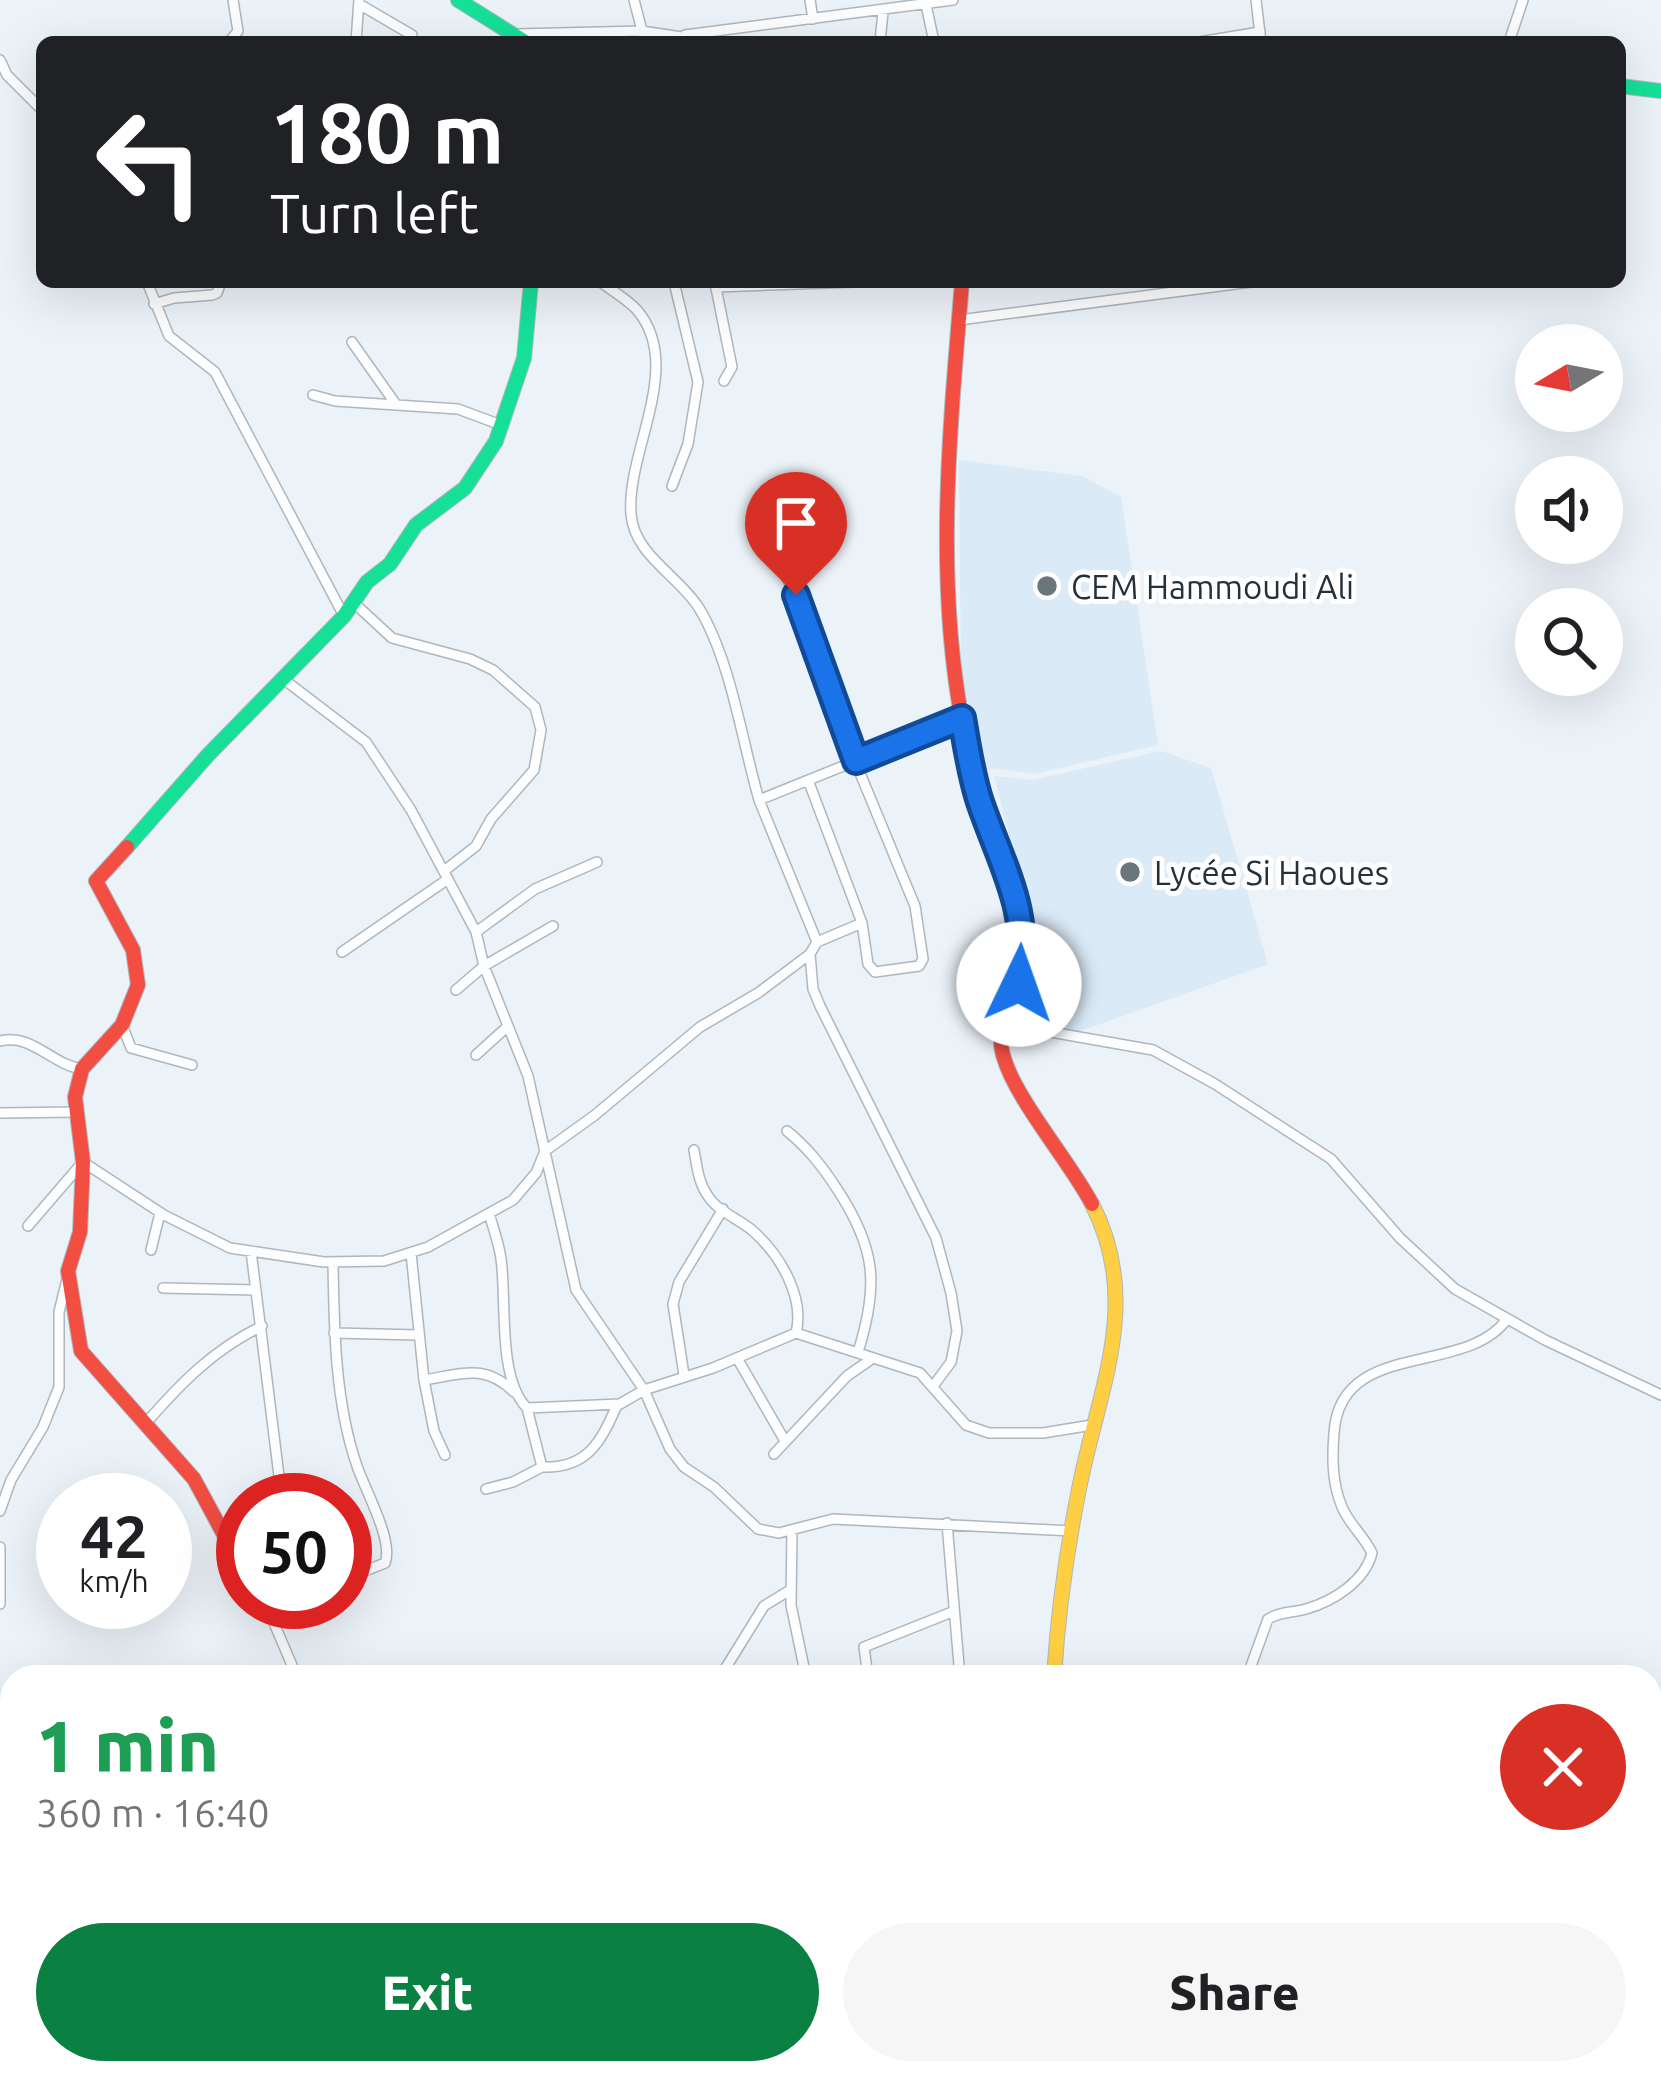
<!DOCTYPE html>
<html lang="en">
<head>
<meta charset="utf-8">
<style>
  :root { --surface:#fff; --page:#f6f6f6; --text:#202124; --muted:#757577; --accent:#0b8043 }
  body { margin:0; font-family:Ubuntu,sans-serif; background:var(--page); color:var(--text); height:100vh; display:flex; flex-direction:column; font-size:45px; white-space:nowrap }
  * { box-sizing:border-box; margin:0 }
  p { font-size:39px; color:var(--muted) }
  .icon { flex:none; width:66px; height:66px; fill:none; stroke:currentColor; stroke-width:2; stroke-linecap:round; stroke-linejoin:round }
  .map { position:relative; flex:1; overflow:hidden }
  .panel { position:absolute; left:0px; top:1665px; width:1662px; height:420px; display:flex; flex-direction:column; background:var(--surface); border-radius:36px 36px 0 0; box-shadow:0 12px 48px #0002 }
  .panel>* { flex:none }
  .banner { position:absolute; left:36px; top:36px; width:1590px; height:252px; border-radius:18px; box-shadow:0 12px 48px #0002; background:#202124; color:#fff; overflow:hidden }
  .needle { width:78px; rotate:260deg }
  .tools { position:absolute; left:1515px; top:324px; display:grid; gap:24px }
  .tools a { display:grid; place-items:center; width:108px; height:108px; border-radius:50%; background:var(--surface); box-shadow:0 12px 48px #0002; font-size:60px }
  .speed { position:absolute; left:36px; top:1473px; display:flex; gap:24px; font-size:60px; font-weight:700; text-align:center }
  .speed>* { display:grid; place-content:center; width:156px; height:156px; border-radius:50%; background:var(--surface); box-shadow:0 12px 48px #0002; line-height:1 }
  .speed small { font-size:30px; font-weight:400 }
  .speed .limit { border:18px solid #d22; background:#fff; color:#111 }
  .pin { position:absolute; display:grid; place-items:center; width:102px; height:102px; color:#fff; margin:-123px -51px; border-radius:50% 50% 50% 0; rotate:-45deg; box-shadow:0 0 12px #0007 }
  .pin .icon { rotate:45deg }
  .me { position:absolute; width:132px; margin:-66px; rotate:3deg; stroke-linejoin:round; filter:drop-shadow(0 0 9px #0008) }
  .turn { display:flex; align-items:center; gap:42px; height:252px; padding:0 36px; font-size:54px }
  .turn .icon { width:156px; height:156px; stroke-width:2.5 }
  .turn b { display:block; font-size:84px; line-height:102px }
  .round { display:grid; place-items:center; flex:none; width:126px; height:126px; border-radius:63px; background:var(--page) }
  .head { display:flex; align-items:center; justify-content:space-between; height:204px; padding:0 36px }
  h1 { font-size:72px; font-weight:800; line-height:90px; color:#1e9e55 }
  .cta { display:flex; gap:24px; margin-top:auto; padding:24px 36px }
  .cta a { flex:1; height:138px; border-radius:72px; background:var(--accent); color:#fff; font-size:48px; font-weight:800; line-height:138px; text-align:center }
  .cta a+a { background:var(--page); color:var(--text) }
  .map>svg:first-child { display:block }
  .built { fill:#daeaf7 }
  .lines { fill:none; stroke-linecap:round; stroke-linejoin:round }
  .street-casing { stroke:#aeb7be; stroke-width:12 }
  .fast-casing { stroke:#aeb7be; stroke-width:16 }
  .slow-casing { stroke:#aeb7be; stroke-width:16 }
  .jam-casing { stroke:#aeb7be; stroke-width:16 }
  .street { stroke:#fcfdfe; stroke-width:9 }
  .fast { stroke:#16e098; stroke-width:14 }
  .slow { stroke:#ffcf43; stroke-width:14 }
  .jam { stroke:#f24e42; stroke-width:14 }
  .route-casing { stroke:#114b97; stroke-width:30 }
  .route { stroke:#1a73e8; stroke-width:21 }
  .poi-dot { fill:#6a757c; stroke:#fefefe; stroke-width:4.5 }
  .labels { text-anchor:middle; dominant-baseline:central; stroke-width:10; stroke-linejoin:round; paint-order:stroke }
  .poi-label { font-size:33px; fill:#24313a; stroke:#fefefe; text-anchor:start }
</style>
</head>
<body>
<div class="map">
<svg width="1661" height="2085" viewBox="0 0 1661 2085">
  <rect width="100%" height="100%" fill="#ebf2f8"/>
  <path class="built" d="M959 460 1082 476 1121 497 1158 745 1034 774 993 768 983 771 961 675Z
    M1161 751 1211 768 1268 964 1061 1038 994 776 1032 780Z"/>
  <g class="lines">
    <defs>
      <path id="street" d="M634 0 645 42
        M810 0 813 19
        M925 0 934 42
        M1256 0 1261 42
        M359 4 412 35
        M516 34 642 31 714 42
        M685 35 953 0
        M229 42 238 31 233 0
        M356 42 359 0
        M880 42 883 12
        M1199 42 1260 32
        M1509 42 1523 0
        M0 60 7 75 42 110
        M147 282 169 336 215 372 344 616
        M601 282C612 291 627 299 637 310 685 366 626 451 631 514 634 555 679 576 699 608 731 661 742 741 759 800
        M715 283 732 367 724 381
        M717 287 855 282
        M154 304 174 298 212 295 217 293 221 282
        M959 320 1251 282
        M352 342 395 403
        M313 395 335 401 458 409 501 425
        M672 486 688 444 698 382 674 282
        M760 529 796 595 856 761
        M353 602 392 638 470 659 493 670 535 707 541 730 534 770 491 819 476 846 444 871
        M282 678 366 742 411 810 476 932 484 966 528 1076 576 1290 644 1390 670 1449 684 1467 714 1487 758 1529 779 1533 833 1519 1073 1531
        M855 761 915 906 923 959 919 966 875 972 868 964 862 923 817 942 759 800 962 718
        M808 780 862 923
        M476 932 535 889 597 862
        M342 952 448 879
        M810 954 813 989 820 1006 936 1238 951 1293 957 1331 951 1362 934 1385
        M456 990 484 966 553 926
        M1008 1011 1045 1031 1153 1050 1215 1084 1331 1159 1400 1238 1455 1289 1545 1340 1661 1395
        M122 1025 131 1048 192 1065
        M0 1041C32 1033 52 1065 82 1069
        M476 1055 508 1026
        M0 1113 77 1112
        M787 1131C808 1148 822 1166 837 1189 876 1248 879 1285 858 1352
        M694 1150C697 1166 698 1182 708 1196 717 1211 739 1219 753 1231 780 1255 805 1297 796 1333
        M489 1213C493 1228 499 1243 501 1259 507 1299 497 1378 527 1408L620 1404 644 1390 713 1368 796 1333 920 1373 966 1425 989 1433H1043L1092 1425
        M28 1226 83 1162 164 1215 230 1248 324 1262 384 1261 428 1247 513 1200 536 1173 545 1151 595 1115 700 1027 758 993 810 954 817 942
        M151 1250 160 1213
        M251 1251 282 1500
        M411 1253 424 1380C461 1374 485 1363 514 1392
        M333 1262C334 1328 335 1403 357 1466 365 1490 394 1541 385 1563L345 1579
        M163 1288 256 1290
        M334 1333 418 1335
        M737 1358 785 1441
        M684 1375 673 1304 679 1282 723 1209
        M424 1380 434 1431 445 1455
        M527 1408 542 1467C587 1469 601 1442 617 1405
        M146 1423C181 1383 213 1350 262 1326
        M774 1454 847 1376 873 1358
        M486 1489 513 1482 542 1467
        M0 1511 11 1480 43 1427 59 1387V1312L67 1279
        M947 1523 960 1677
        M792 1530 791 1605 806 1677
        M0 1547V1604
        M265 1602 297 1677
        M720 1677 764 1606 790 1590
        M868 1677 864 1647 952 1612
        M1247 1677 1268 1619C1281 1611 1293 1613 1306 1609 1334 1601 1365 1581 1372 1553 1364 1536 1349 1524 1342 1507 1332 1483 1332 1458 1334 1433 1340 1338 1466 1377 1507 1319
        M0 1728 8 1756
        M0 1756H8L12 1766
        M0 2016 12 2008
        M541 2073 544 2085
        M862 2073V2085
        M1479 2073 1488 2085
        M913 2085 961 2073
        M981 2085 992 2073"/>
      <path id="fast" d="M458 0 525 42
        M1620 86 1661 91
        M127 847 208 755 344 616 367 582 390 564 416 525 465 488 496 441 524 358 531 282"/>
      <path id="slow" d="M1054 1677C1058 1612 1067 1548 1080 1484 1100 1386 1142 1301 1092 1204"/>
      <path id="jam" d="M962 282C950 427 935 576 962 720 968 756 977 792 989 826 1000 858 1016 888 1022 921 1031 968 991 1014 1003 1055 1015 1099 1069 1160 1092 1204
        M127 847 96 881 133 950 138 985 122 1025 82 1069 75 1097 83 1162 80 1232 68 1271 81 1351 194 1479 243 1570
        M1164 2073 1173 2085"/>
    </defs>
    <use href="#street" class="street-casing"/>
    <use href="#fast" class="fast-casing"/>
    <use href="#slow" class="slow-casing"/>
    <use href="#jam" class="jam-casing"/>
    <use href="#street" class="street"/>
    <use href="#fast" class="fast"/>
    <use href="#slow" class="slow"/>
    <use href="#jam" class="jam"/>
  </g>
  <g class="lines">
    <defs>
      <path id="route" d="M796 595 856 761 962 718C967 746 971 775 980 802 1003 869 1031 910 1019 984"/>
    </defs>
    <use href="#route" class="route-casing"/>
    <use href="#route" class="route"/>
  </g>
  <g class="poi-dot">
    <circle cx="1047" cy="586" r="12"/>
    <circle cx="1130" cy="872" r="12"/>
  </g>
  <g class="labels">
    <g class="poi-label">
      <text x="1071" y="586">CEM Hammoudi Ali</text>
      <text x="1154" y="872">Lycée Si Haoues</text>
    </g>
  </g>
</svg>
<div class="tools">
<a><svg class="needle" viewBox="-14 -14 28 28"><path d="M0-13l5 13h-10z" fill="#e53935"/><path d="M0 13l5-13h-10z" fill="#757577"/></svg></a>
<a><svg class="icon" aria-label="sound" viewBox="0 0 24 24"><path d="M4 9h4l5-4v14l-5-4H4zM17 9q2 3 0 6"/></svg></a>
<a><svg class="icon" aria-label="search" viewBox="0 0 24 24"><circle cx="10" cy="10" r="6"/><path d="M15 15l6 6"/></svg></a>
</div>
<div class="speed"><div>42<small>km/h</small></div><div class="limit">50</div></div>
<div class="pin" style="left:796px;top:595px;background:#d93025"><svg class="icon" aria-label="arrive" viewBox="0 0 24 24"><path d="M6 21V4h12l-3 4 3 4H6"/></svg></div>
<svg class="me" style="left:1019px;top:984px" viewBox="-20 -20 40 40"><circle r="19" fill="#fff"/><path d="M0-13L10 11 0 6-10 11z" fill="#1a73e8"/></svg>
<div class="banner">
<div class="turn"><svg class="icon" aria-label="left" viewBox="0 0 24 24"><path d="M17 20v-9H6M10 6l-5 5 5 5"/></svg><div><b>180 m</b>Turn left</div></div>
</div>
<section class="panel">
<div class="head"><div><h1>1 min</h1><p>360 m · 16:40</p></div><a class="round" style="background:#d93025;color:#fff"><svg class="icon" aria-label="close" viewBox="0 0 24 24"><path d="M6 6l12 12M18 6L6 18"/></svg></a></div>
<div class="cta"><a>Exit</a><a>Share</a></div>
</section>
</div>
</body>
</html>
